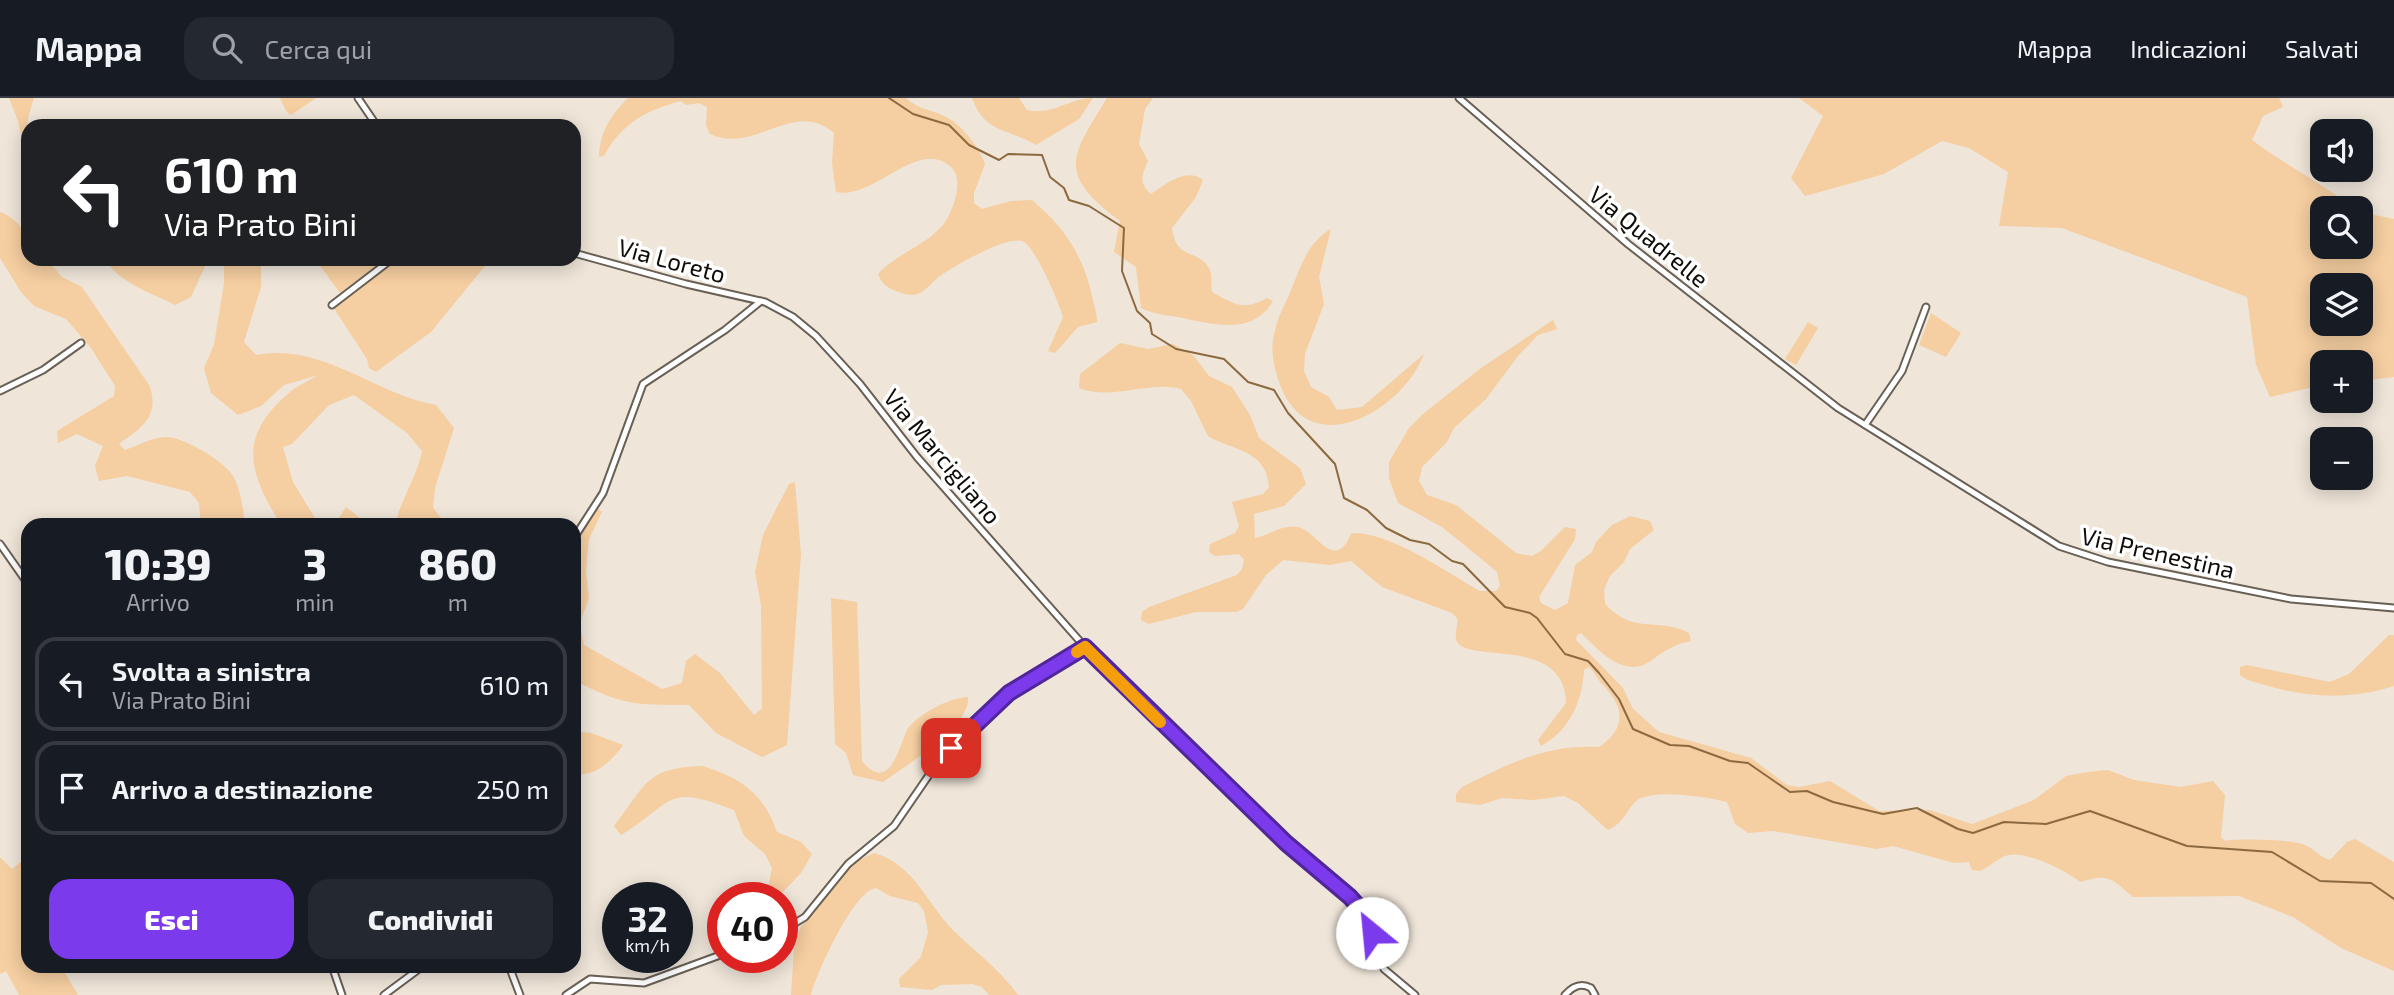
<!DOCTYPE html>
<html lang="it">
<head>
<meta charset="utf-8">
<style>
  :root { --surface:#171b24; --page:#242831; --text:#f1f3f6; --muted:#9ea1a6; --line:#363941; --accent:#7c3aed }
  body { margin:0; font-family:"Exo 2",sans-serif; background:var(--page); color:var(--text); height:100vh; display:flex; flex-direction:column; font-size:26px; white-space:nowrap }
  * { box-sizing:border-box; margin:0 }
  p { font-size:23px; color:var(--muted) }
  .icon { flex:none; width:38px; height:38px; fill:none; stroke:currentColor; stroke-width:2; stroke-linecap:round; stroke-linejoin:round }
  .map { position:relative; flex:1; overflow:hidden }
  .drawer { position:absolute; left:21px; top:420px; width:560px; height:455px; display:flex; flex-direction:column; background:var(--surface); border-radius:21px; box-shadow:0 4px 18px #0003 }
  .drawer>* { flex:none }
  .banner { position:absolute; left:21px; top:21px; width:560px; height:147px; border-radius:21px; box-shadow:0 4px 18px #0003; background:#202124; color:#fff; overflow:hidden }
  .fabs { position:absolute; left:2310px; top:21px; display:grid; gap:14px }
  .fabs a { display:grid; place-items:center; width:63px; height:63px; border-radius:14px; background:var(--surface); box-shadow:0 4px 18px #0003; font-size:35px }
  .speed { position:absolute; left:602px; top:784px; display:flex; gap:14px; font-size:35px; font-weight:700; text-align:center }
  .speed>* { display:grid; place-content:center; width:91px; height:91px; border-radius:50%; background:var(--surface); box-shadow:0 4px 18px #0003; line-height:1 }
  .speed small { font-size:18px; font-weight:400 }
  .speed .limit { border:10px solid #d22; background:#fff; color:#111 }
  .pin { position:absolute; display:grid; place-items:center; width:60px; height:60px; color:#fff; margin:-30px; border-radius:14px; box-shadow:0 4px 10px #0006 }
  .me { position:absolute; width:77px; margin:-38px; rotate:332deg; stroke-linejoin:round; filter:drop-shadow(0 0 5px #0008) }
  .turn { display:flex; align-items:center; gap:24px; height:147px; padding:0 28px; font-size:32px }
  .turn .icon { width:91px; height:91px; stroke-width:2.5 }
  .turn b { display:block; font-size:49px; line-height:60px }
  .eta { display:flex; justify-content:space-evenly; align-items:center; height:119px; text-align:center }
  .eta b { font-size:42px; font-weight:800; line-height:49px }
  .primary-button { display:flex; gap:14px; margin-top:auto; padding:14px 28px }
  .primary-button a { flex:1; height:80px; border-radius:21px; background:var(--accent); color:#fff; font-size:28px; font-weight:800; line-height:80px; text-align:center }
  .primary-button a+a { background:var(--page); color:var(--text) }
  ul { padding:0; list-style:none }
  li { display:flex; align-items:center; gap:21px; height:94px; margin:0 14px 10px; padding:0 14px; border:4px solid var(--line); border-radius:21px }
  li div { flex:1 }
  li b { display:block; font-size:26px }
  li em { font-style:normal }
  header { display:flex; align-items:center; gap:42px; box-sizing:border-box; height:98px; padding:0 35px; background:var(--surface); border-bottom:2px solid var(--line) }
  header strong { font-size:33px }
  nav { display:flex; gap:38px; margin-inline-start:auto; font-size:24px }
  .search { width:490px; height:63px; background:var(--page); display:flex; align-items:center; gap:18px; box-sizing:border-box; padding:0 24px; border-radius:21px; color:var(--muted); font-size:26px }
  .map>svg:first-child { display:block }
  .green { fill:#f5cea1; fill-rule:evenodd }
  .lines { fill:none; stroke-linecap:round; stroke-linejoin:round }
  .stream { stroke:#8c693f; stroke-width:2 }
  .minor-casing { stroke:#685f55; stroke-width:9 }
  .minor { stroke:#fff; stroke-width:5 }
  .route-casing { stroke:#51269a; stroke-width:18 }
  .route { stroke:#7c3aed; stroke-width:12 }
  .slow { stroke:#f59e0b; stroke-width:12 }
  .labels { text-anchor:middle; dominant-baseline:central; stroke-width:7; stroke-linejoin:round; paint-order:stroke }
  .street-label { font-size:24px; fill:#100d09; stroke:#fff }
</style>
</head>
<body>
<header>
<strong>Mappa</strong>
<div class="search"><svg class="icon" aria-label="search" viewBox="0 0 24 24"><circle cx="10" cy="10" r="6"/><path d="M15 15l6 6"/></svg>Cerca qui</div>
<nav><a>Mappa</a><a>Indicazioni</a><a>Salvati</a></nav>
</header>
<div class="map">
<svg width="2394" height="897" viewBox="0 0 2394 897">
  <rect width="100%" height="100%" fill="#efe5d9"/>
  <path class="green" d="M9 0H34L28 20V71L18 23Z
    M280 0H316L291 17 286 13Z
    M628 0H906C919 12 931 11 946 19 962 27 979 49 985 66L974 95V105L982 111 1011 103 1032 102C1066 131 1084 159 1093 202 1095 210 1097 216 1097 224L1078 229 1055 255 1048 253 1063 219C1059 204 1036 151 1024 144 1010 136 960 165 946 174 925 186 925 205 896 193 886 189 882 186 878 176 897 155 924 149 943 127 949 120 956 102 957 92 958 83 957 74 950 68 917 40 874 102 836 94L832 65 834 35C794 0 755 57 710 36L706 27 707 9 699 5 686 7 681 3C646 12 621 26 604 58L599 59C600 34 610 18 628 0Z
    M972 0H1019L1027 12C1052 18 1070 0 1093 0L1079 21 1036 47C1008 30 985 36 972 0Z
    M1107 0H1153L1145 11 1139 46 1148 63C1142 77 1138 85 1151 96 1166 86 1186 69 1203 82L1196 99 1172 130C1176 164 1198 149 1210 172 1212 178 1211 188 1212 194 1235 207 1244 213 1267 200L1273 203C1253 237 1215 227 1183 220 1168 217 1155 217 1141 210L1136 169 1114 154 1120 123C1056 75 1071 59 1107 0Z
    M1799 0H2279L2283 9 2263 18 2252 42C2285 67 2322 85 2354 110H2322V149H2361V114L2394 121V279L2361 283V264H2322V287L2270 299 2256 267 2247 199 2062 130 1999 128 2008 74 1969 50 1942 43 1884 76 1805 98 1791 80 1823 18ZM2322 187H2361V226H2322Z
    M0 114C22 122 28 139 28 161H46L62 179 82 189 149 287C161 318 141 330 119 346L125 352C137 348 153 339 166 339 183 339 220 361 231 375 239 385 245 414 244 427H201L199 405 190 394 127 378 99 383 95 368 103 348 77 336 58 345 57 333 114 298 115 288 91 250 66 221 34 208 21 194 0 160Z
    M1331 131 1319 179 1324 206 1305 256 1304 273 1311 289 1329 299 1337 312 1362 309 1424 256C1402 314 1308 367 1279 284 1273 266 1270 251 1275 232 1278 218 1286 205 1291 192 1301 168 1308 144 1331 131Z
    M106 161H261V189L244 244 256 257C322 244 374 296 436 307L454 330 435 390 433 410 447 427H395C401 401 417 379 422 353L407 335 354 297 329 307 292 346 283 349 293 384 315 420 335 426 346 409 361 421 358 427H281C248 373 237 339 290 294 298 287 309 283 318 277L284 287 261 308 238 317 211 295 204 270 214 247 224 185V166L207 164 191 199 175 207C154 196 115 183 106 161Z
    M315 161H385L340 195Z
    M394 161 489 163 431 234 376 274 369 270 367 261 333 209Z
    M1931 215 1961 235 1946 259 1919 247Z
    M1553 222 1557 231 1538 237 1518 258 1486 301 1454 330 1447 344 1422 369 1419 383 1427 397 1456 407 1516 455 1532 458 1541 453 1565 429 1576 431 1575 441 1539 499 1541 505 1555 512 1568 505 1575 467 1592 454 1596 444 1612 427 1630 418 1650 423 1654 432 1630 451 1624 464 1610 478 1604 492 1605 506C1636 538 1655 518 1689 535L1691 543C1675 546 1665 552 1652 562 1624 582 1600 553 1581 535L1577 537 1576 542 1623 590 1633 611 1659 634 1751 660 1787 687 1799 689 1830 683 1879 713 1930 712 1972 726 2034 702 2066 678 2088 674 2108 672 2134 682 2181 689 2213 683 2225 697 2221 739 2225 743C2237 740 2292 742 2302 746 2313 749 2319 759 2330 762L2347 744 2355 741 2394 764V873L2341 850 2293 819 2239 798 2133 799C2111 780 2109 775 2080 784 2065 772 2027 753 2009 757 1998 759 1990 769 1980 773L1972 772 1969 764 1954 765 1893 748 1877 751 1773 733 1748 735 1735 726 1727 704C1707 699 1648 689 1634 705 1624 717 1623 725 1608 732L1578 705 1564 698 1533 702 1502 700 1480 707 1456 704V696L1462 689C1508 666 1546 646 1599 649 1627 630 1625 609 1602 586 1597 581 1595 574 1589 569L1584 572C1582 604 1570 632 1541 648L1538 642 1566 605C1565 535 1462 568 1456 541 1455 535 1458 527 1457 520L1452 515 1382 489 1351 463 1330 467 1283 462 1266 477 1243 511 1236 514H1196L1149 526 1141 522 1142 514 1149 509 1237 477 1242 471 1244 462 1239 456 1215 458 1209 454 1210 446 1235 435 1239 428 1232 404 1263 396 1269 389C1266 351 1233 353 1208 338L1191 303 1181 291C1150 282 1112 303 1079 290L1080 276 1120 245 1148 251 1173 246 1194 258 1209 278 1232 289 1250 317 1259 340 1300 370 1306 386 1284 408 1254 416 1255 440C1271 437 1279 427 1297 429 1315 431 1330 469 1347 444 1349 441 1349 438 1352 435 1391 434 1446 474 1480 493H1496L1500 488 1497 474 1473 454 1442 429 1398 405 1389 380V364L1409 330 1423 316 1481 270Z
    M1808 224 1818 230 1796 267 1785 261Z
    M795 384 801 456 787 647 762 659 716 635 689 607C636 607 621 607 574 582V430L587 414 596 409 602 414 589 441 586 473 589 500 580 525 584 547 662 591 682 585 686 563 695 556 720 575 754 617 762 610 761 507 755 474 763 437 789 386Z
    M831 500 857 504 862 663C892 700 901 638 909 629 922 614 949 600 968 599 971 628 905 668 883 684L853 677 846 655 835 646Z
    M2389 537H2394V588C2351 602 2308 600 2265 587 2255 584 2247 583 2240 577V569L2247 567 2330 584 2349 576Z
    M574 633 591 635 623 647C613 662 594 680 574 676Z
    M702 668C740 679 764 696 777 734L801 744 812 756 801 775 777 800H766L772 770 765 756 744 738 734 712C665 685 676 703 621 737L614 728C647 686 645 670 702 668Z
    M874 755C916 767 928 809 957 836 978 856 1001 873 1018 897H989L982 889 972 886 941 887 932 892 900 889 899 881 921 859 928 834 924 813 918 805 890 798 876 790C854 792 816 876 811 897H791L794 851 800 830 853 765Z
    M28 758V868H61L78 897H19L6 873 0 876V759L12 771Z"/>
  <g class="lines">
    <path class="stream" d="M889 0 913 16 949 27 969 47 999 62 1008 56 1042 57 1050 79 1064 90 1069 102 1089 108 1124 130 1122 173 1137 213 1150 225 1152 236 1176 251 1224 261 1248 284 1274 292 1288 315 1335 366 1344 400 1367 412 1386 430 1410 442 1429 446 1452 463 1463 466 1505 509 1530 515 1537 520 1565 556 1588 563 1599 575 1619 601 1633 631 1670 647 1689 648 1730 663 1748 665 1790 694 1807 693 1833 704 1883 716 1917 710 1958 731 1973 735 2004 724 2046 726 2090 713 2187 748 2272 754 2320 783 2371 785 2394 801"/>
    <defs>
      <path id="minor" d="M358 0 377 28
        M1459 0 1628 146 1838 310 2059 448 2108 464 2291 501 2394 510
        M574 155 686 186 765 204 793 219 816 238 860 286 917 359 1085 549 1276 735 1361 810 1384 871 1415 897
        M332 207 392 161
        M0 293 43 272 81 245
        M1865 327 1902 273 1926 209
        M574 440 603 395 643 286 725 232 761 203
        M0 446 28 486
        M782 833 805 819 848 766 894 728 940 661 991 610 1026 583 1085 549
        M332 868 342 897
        M509 868 520 897
        M384 897 423 868
        M566 897 590 881 644 885 723 856
        M1565 897C1572 889 1580 884 1591 890L1595 897"/>
    </defs>
    <use href="#minor" class="minor-casing"/>
    <use href="#minor" class="minor"/>
  </g>
  <g class="lines">
    <defs>
      <path id="route" d="M951 650 1009 595 1085 549 1286 745 1350 799 1365 816 1372 835"/>
    </defs>
    <use href="#route" class="route-casing"/>
    <use href="#route" class="route"/>
    <path class="slow" d="M1077 554 1085 549 1160 624"/>
  </g>
  <g class="labels">
    <g class="street-label">
      <text transform="translate(1649 138) rotate(39)">Via Quadrelle</text>
      <text transform="translate(672 162) rotate(15)">Via Loreto</text>
      <text transform="translate(943 358) rotate(50)">Via Marcigliano</text>
      <text transform="translate(2158 454) rotate(13)">Via Prenestina</text>
    </g>
  </g>
</svg>
<div class="fabs">
<a><svg class="icon" aria-label="sound" viewBox="0 0 24 24"><path d="M4 9h4l5-4v14l-5-4H4zM17 9q2 3 0 6"/></svg></a>
<a><svg class="icon" aria-label="search" viewBox="0 0 24 24"><circle cx="10" cy="10" r="6"/><path d="M15 15l6 6"/></svg></a>
<a><svg class="icon" aria-label="layers" viewBox="0 0 24 24"><path d="M12 4l9 5-9 5-9-5zM3 14l9 5 9-5"/></svg></a>
<a>+</a>
<a>−</a>
</div>
<div class="speed"><div>32<small>km/h</small></div><div class="limit">40</div></div>
<div class="pin" style="left:951px;top:650px;background:#d93025"><svg class="icon" aria-label="arrive" viewBox="0 0 24 24"><path d="M6 21V4h12l-3 4 3 4H6"/></svg></div>
<svg class="me" style="left:1372px;top:835px" viewBox="-20 -20 40 40"><circle r="19" fill="#fff"/><path d="M0-13L10 11 0 6-10 11z" fill="#7c3aed"/></svg>
<div class="banner">
<div class="turn"><svg class="icon" aria-label="left" viewBox="0 0 24 24"><path d="M17 20v-9H6M10 6l-5 5 5 5"/></svg><div><b>610 m</b>Via Prato Bini</div></div>
</div>
<section class="drawer">
<div class="eta">
<div><b>10:39</b><p>Arrivo</p></div>
<div><b>3</b><p>min</p></div>
<div><b>860</b><p>m</p></div>
</div>
<ul>
<li><svg class="icon" aria-label="left" viewBox="0 0 24 24"><path d="M17 20v-9H6M10 6l-5 5 5 5"/></svg><div><b>Svolta a sinistra</b><p>Via Prato Bini</p></div><em>610 m</em></li>
<li><svg class="icon" aria-label="arrive" viewBox="0 0 24 24"><path d="M6 21V4h12l-3 4 3 4H6"/></svg><div><b>Arrivo a destinazione</b></div><em>250 m</em></li>
</ul>
<div class="primary-button"><a>Esci</a><a>Condividi</a></div>
</section>
</div>
</body>
</html>
